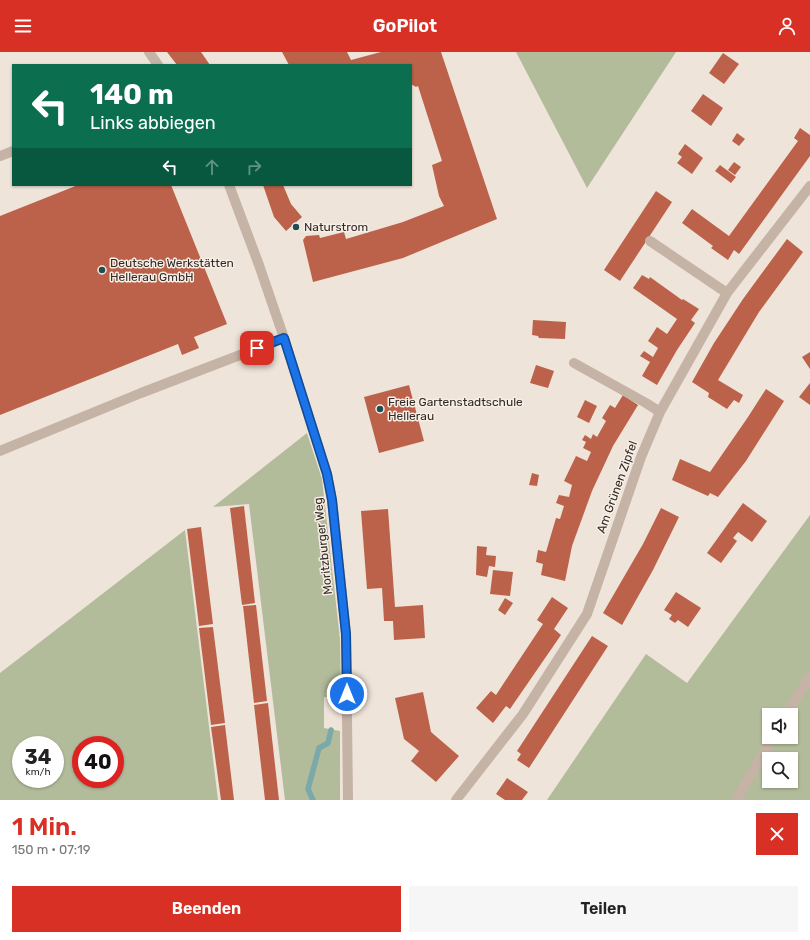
<!DOCTYPE html>
<html lang="de">
<head>
<meta charset="utf-8">
<style>
  :root { --surface:#fff; --page:#f6f6f6; --text:#222; --muted:#767676; --accent:#d93025 }
  body { margin:0; font-family:Rubik,sans-serif; background:var(--page); color:var(--text); height:100vh; display:flex; flex-direction:column; font-size:15px; white-space:nowrap }
  * { box-sizing:border-box; margin:0 }
  p { font-size:13px; color:var(--muted) }
  .icon { flex:none; width:22px; height:22px; fill:none; stroke:currentColor; stroke-width:2; stroke-linecap:round; stroke-linejoin:round }
  .map { position:relative; height:748px; overflow:hidden }
  .panel { display:flex; flex-direction:column; background:var(--surface); flex:1 }
  .panel>* { flex:none }
  .top-card { position:absolute; left:12px; top:12px; width:400px; height:122px; border-radius:0px; box-shadow:0 1px 3px #0004; background:#0b6e4f; color:#fff; overflow:hidden }
  .tools { position:absolute; left:762px; top:656px; display:grid; gap:8px }
  .tools a { display:grid; place-items:center; width:36px; height:36px; border-radius:0px; background:var(--surface); box-shadow:0 1px 3px #0004; font-size:20px }
  .speed { position:absolute; left:12px; top:684px; display:flex; gap:8px; font-size:20px; font-weight:700; text-align:center }
  .speed>* { display:grid; place-content:center; width:52px; height:52px; border-radius:50%; background:var(--surface); box-shadow:0 1px 3px #0004; line-height:1 }
  .speed small { font-size:10px; font-weight:400 }
  .speed .limit { border:6px solid #d22; background:#fff; color:#111 }
  .pin { position:absolute; display:grid; place-items:center; width:34px; height:34px; color:#fff; margin:-17px; border-radius:8px; box-shadow:0 2px 6px #0006 }
  .me { position:absolute; width:44px; margin:-22px; rotate:0deg; stroke-linejoin:round; filter:drop-shadow(0 0 3px #0008) }
  .turn { display:flex; align-items:center; gap:14px; height:84px; padding:0 12px; font-size:18px }
  .turn .icon { width:52px; height:52px; stroke-width:2.5 }
  .turn b { display:block; font-size:28px; line-height:34px }
  .lanes { display:flex; align-items:center; height:38px; padding:0 12px; background:#0003; justify-content:center; gap:20px; direction:ltr }
  .lanes .off { opacity:.35 }
  .round { display:grid; place-items:center; flex:none; width:42px; height:42px; border-radius:0px; background:var(--page) }
  .overview { display:flex; align-items:center; justify-content:space-between; height:68px; padding:0 12px }
  h1 { font-size:24px; font-weight:600; line-height:30px; color:var(--accent) }
  .action { display:flex; gap:8px; margin-top:auto; padding:8px 12px }
  .action a { flex:1; height:46px; border-radius:0px; background:var(--accent); color:#fff; font-size:16px; font-weight:600; line-height:46px; text-align:center }
  .action a+a { background:var(--page); color:var(--text) }
  header { display:flex; justify-content:space-between; align-items:center; height:52px; padding:0 12px; background:var(--accent); color:#fff; font-size:18px; font-weight:600 }
  .map>svg:first-child { display:block }
  .green { fill:#b2bc9a; fill-rule:evenodd }
  .lines { fill:none; stroke-linecap:round; stroke-linejoin:round }
  .stream { stroke:#7aa9a9; stroke-width:5.5 }
  .building { fill:#bc624a }
  .minor { stroke:#c5b3a6; stroke-width:10 }
  .route-casing { stroke:#114b97; stroke-width:10 }
  .route { stroke:#1a73e8; stroke-width:7 }
  .poi-dot { fill:#204e50; stroke:#f7eee5; stroke-width:1.5 }
  .labels { text-anchor:middle; dominant-baseline:central; stroke-width:3; stroke-linejoin:round; paint-order:stroke }
  .poi-label { font-size:12px; fill:#322a26; stroke:#f7eee5; text-anchor:start }
  .street-label { font-size:12px; fill:#322a26; stroke:#f7eee5 }
</style>
</head>
<body>
<header><svg class="icon" aria-label="menu" viewBox="0 0 24 24"><path d="M4 6h16M4 12h16M4 18h16"/></svg>GoPilot<svg class="icon" aria-label="person" viewBox="0 0 24 24"><circle cx="12" cy="8" r="4"/><path d="M4 21q1-7 8-7t8 7"/></svg></header>
<div class="map">
<svg width="810" height="748" viewBox="0 0 810 748">
  <rect width="100%" height="100%" fill="#efe4d9"/>
  <path class="green" d="M516 0H676L587 136Z
    M307 381 322 427 340 587 341 644 324 645V676L340 679V748H285L249 452 213 455Z
    M810 463V748H547L646 602 687 631ZM769 663H791V685H769ZM769 707H791V729H769Z
    M185 478 218 748H0V621ZM21 693H55V727H21ZM81 693H115V727H81Z"/>
  <g class="lines">
    <path class="stream" d="M313 748 308 737 319 696 328 691 331 678"/>
  </g>
  <path class="building" d="M167 0H201L210 13H177Z
    M282 0H347L351 8 381 0H441L497 167 403 206 313 230 303 188 306 184 319 183 320 186 344 180 346 187 403 170 444 154 439 144 432 113 442 109 418 34 416 35 411 32V13H289Z
    M723 1 739 12 724 32 709 21Z
    M703 42 723 56 711 74 691 59Z
    M800 76 810 83V104L739 202 734 198 728 208 711 196 713 194 682 171 692 157 729 184 798 89 794 86Z
    M737 81 745 87 739 94 732 89Z
    M685 92 703 106 692 122 677 111 682 105 678 102Z
    M734 110 741 115 735 123 728 118Z
    M720 113 736 125 731 131 715 119Z
    M78 133H171L227 272 194 285 199 296 182 303 178 292 0 363V164Z
    M263 133H283L291 152 302 165 286 179 274 165Z
    M656 139 672 150 620 229 604 218Z
    M787 187 803 200 759 260 718 328 743 343 739 351 734 348 727 357 708 345 709 341 692 330 714 291 743 247Z
    M642 223 649 227 650 225 682 248 683 247 699 257 691 268 695 271 677 298 657 333 642 324 650 310 640 304 644 299 653 305 658 296 648 289 657 275 667 282 677 267 633 236Z
    M533 268 566 270 565 287 539 286 538 284 532 283Z
    M810 300V317L802 305Z
    M536 313 554 319 548 336 530 331Z
    M810 331V353L799 345Z
    M409 333 424 389 379 401 364 345Z
    M766 337 784 349 746 409 718 445 710 441 708 444 672 428 680 407 710 420 748 365Z
    M623 343 638 353 613 394 592 439 572 494 565 529 541 523 543 512 536 510 538 498 546 500 556 466 560 467 564 454 556 451 559 443 569 445 572 433 564 429 576 404 587 409 591 400 583 396 586 390 582 388 585 383 591 387 593 382 597 385 606 369 602 366 610 353 615 356Z
    M585 348 597 354 589 371 577 365Z
    M532 421 539 423 537 434 529 433Z
    M743 451 767 469 752 490 738 480 733 486 737 489 721 511 707 501Z
    M244 454 255 551 242 553 230 456Z
    M661 456 679 465 653 518 622 573 603 561 643 492Z
    M388 457 395 555 423 553 425 586 394 588 393 569H384L382 536 367 537 361 459Z
    M201 475 213 572 199 574 187 477Z
    M477 494 487 495 486 503 496 504 495 515 489 514 487 525 476 523Z
    M493 518 513 520 510 544 490 542Z
    M676 540 701 556 688 575 678 568 675 571 669 567 672 563 664 558Z
    M552 545 568 556 554 577 561 583 510 657 506 654 493 671 476 656 491 639 496 643 543 572 537 568Z
    M505 546 513 551 505 563 498 558Z
    M256 553 267 649 254 651 243 554Z
    M213 575 225 671 211 673 199 576Z
    M592 584 608 594 529 716 517 708 521 702 517 699Z
    M423 640 431 680 459 704 436 730 411 709 419 699 404 687 395 646Z
    M268 651 279 748H265L254 653Z
    M225 673 234 748H221L211 675Z
    M507 726 528 740 522 748H505L496 742Z"/>
  <g class="lines">
    <path class="minor" d="M149 0 158 13
      M0 104 13 99
      M229 133 259 213 284 286 327 422 332 448 346 582 348 748
      M650 189 727 241
      M574 311 646 351 660 360
      M0 399 141 341 284 286
      M786 663 810 624
      M456 748 523 662 587 562 641 405 660 360 727 241 810 134
      M736 748 773 685"/>
  </g>
  <g class="lines">
    <defs>
      <path id="route" d="M257 296 284 286 327 422 332 448 346 582 347 642"/>
    </defs>
    <use href="#route" class="route-casing"/>
    <use href="#route" class="route"/>
  </g>
  <g class="poi-dot">
    <circle cx="296" cy="175" r="4"/>
    <circle cx="102" cy="218" r="4"/>
    <circle cx="380" cy="357" r="4"/>
  </g>
  <g class="labels">
    <g class="poi-label">
      <text x="304" y="175">Naturstrom</text>
      <text x="110" y="211">Deutsche Werkstätten<tspan x="110" dy="14">Hellerau GmbH</tspan></text>
      <text x="388" y="350">Freie Gartenstadtschule<tspan x="388" dy="14">Hellerau</tspan></text>
    </g>
    <g class="street-label">
      <text transform="translate(617 435) rotate(-70)">Am Grünen Zipfel</text>
      <text transform="translate(323 494) rotate(-96)">Moritzburger Weg</text>
    </g>
  </g>
</svg>
<div class="tools">
<a><svg class="icon" aria-label="sound" viewBox="0 0 24 24"><path d="M4 9h4l5-4v14l-5-4H4zM17 9q2 3 0 6"/></svg></a>
<a><svg class="icon" aria-label="search" viewBox="0 0 24 24"><circle cx="10" cy="10" r="6"/><path d="M15 15l6 6"/></svg></a>
</div>
<div class="speed"><div>34<small>km/h</small></div><div class="limit">40</div></div>
<div class="pin" style="left:257px;top:296px;background:#d93025"><svg class="icon" aria-label="arrive" viewBox="0 0 24 24"><path d="M6 21V4h12l-3 4 3 4H6"/></svg></div>
<svg class="me" style="left:347px;top:642px" viewBox="-20 -20 40 40"><circle r="17" fill="#1a73e8" stroke="#fff" stroke-width="3"/><path d="M0-11L8 9 0 5-8 9z" fill="#fff"/></svg>
<div class="top-card">
<div class="turn"><svg class="icon" aria-label="left" viewBox="0 0 24 24"><path d="M17 20v-9H6M10 6l-5 5 5 5"/></svg><div><b>140 m</b>Links abbiegen</div></div>
<div class="lanes"><svg class="icon" aria-label="left" viewBox="0 0 24 24"><path d="M17 20v-9H6M10 6l-5 5 5 5"/></svg><svg class="icon off" aria-label="ahead" viewBox="0 0 24 24"><path d="M12 20V5M6 11l6-6 6 6"/></svg><svg class="icon off" aria-label="right" viewBox="0 0 24 24"><path d="M7 20v-9h11M14 6l5 5-5 5"/></svg></div>
</div>
</div>
<section class="panel">
<div class="overview"><div><h1>1 Min.</h1><p>150 m · 07:19</p></div><a class="round" style="background:#d93025;color:#fff"><svg class="icon" aria-label="close" viewBox="0 0 24 24"><path d="M6 6l12 12M18 6L6 18"/></svg></a></div>
<div class="action"><a>Beenden</a><a>Teilen</a></div>
</section>
</body>
</html>
